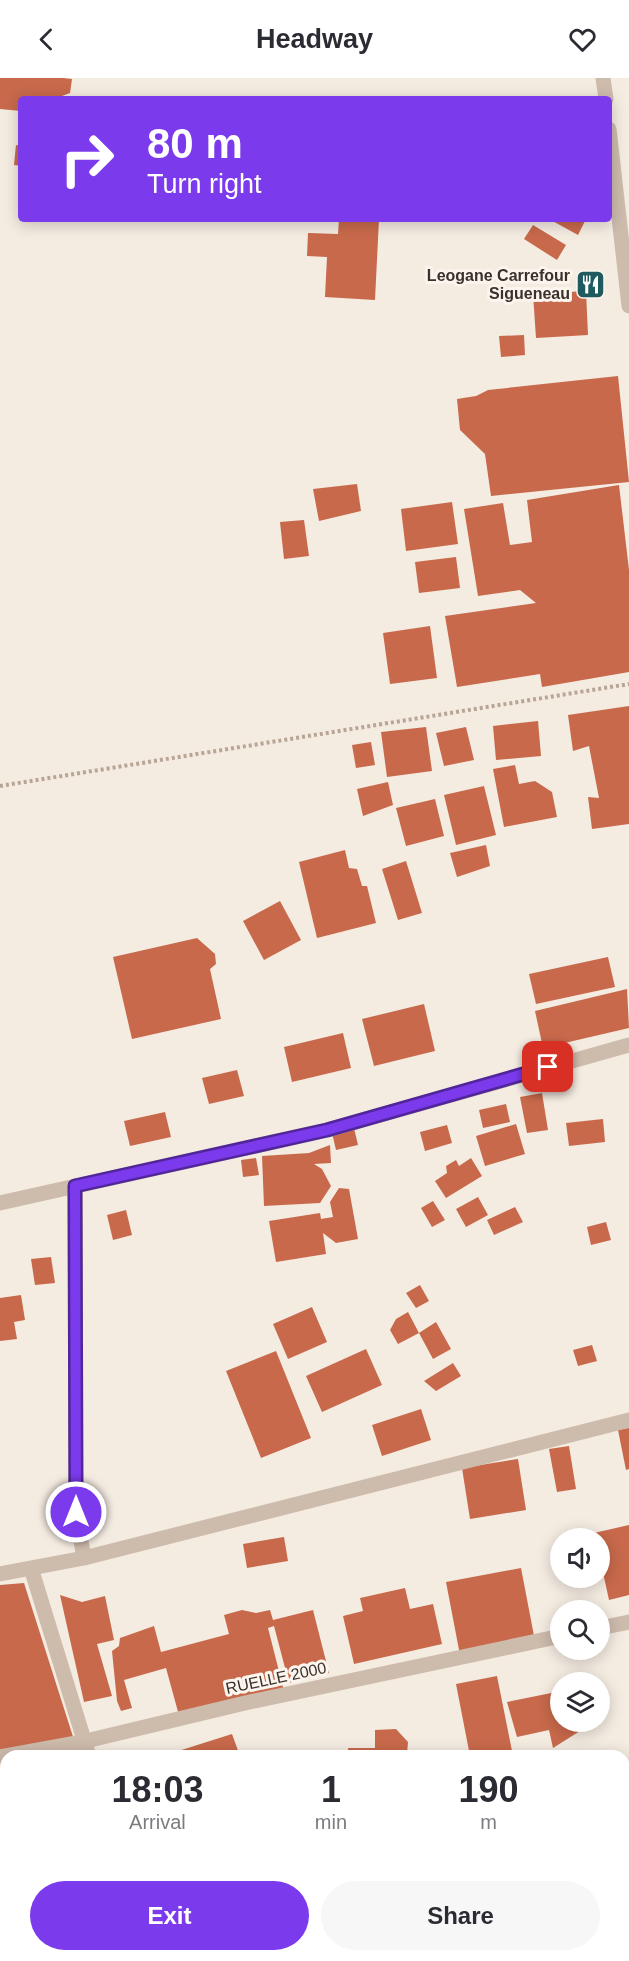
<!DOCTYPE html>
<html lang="en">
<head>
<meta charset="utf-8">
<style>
  :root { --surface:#fff; --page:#f7f7f7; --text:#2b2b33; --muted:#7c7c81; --accent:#7c3aed }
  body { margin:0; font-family:Helvetica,sans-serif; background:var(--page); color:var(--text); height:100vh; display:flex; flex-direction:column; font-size:22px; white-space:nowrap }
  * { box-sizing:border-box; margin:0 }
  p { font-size:20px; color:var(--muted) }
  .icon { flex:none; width:33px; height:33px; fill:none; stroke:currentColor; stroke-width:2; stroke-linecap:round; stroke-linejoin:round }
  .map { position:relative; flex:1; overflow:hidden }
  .details { position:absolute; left:0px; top:1672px; width:630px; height:212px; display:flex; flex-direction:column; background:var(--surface); border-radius:18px 18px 0 0; box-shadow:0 3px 15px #0003 }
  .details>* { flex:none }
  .top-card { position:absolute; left:18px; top:18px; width:594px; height:126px; border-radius:6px; box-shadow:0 3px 15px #0003; background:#7c3aed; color:#fff; overflow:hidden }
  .controls { position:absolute; left:550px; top:1450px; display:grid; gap:12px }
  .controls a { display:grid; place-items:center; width:60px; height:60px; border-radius:50%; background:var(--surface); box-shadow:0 3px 15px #0003; font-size:30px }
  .pin { position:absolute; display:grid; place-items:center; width:51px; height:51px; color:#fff; margin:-26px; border-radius:12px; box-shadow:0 3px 9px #0006 }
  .me { position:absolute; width:66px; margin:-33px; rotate:0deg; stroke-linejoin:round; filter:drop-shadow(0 0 4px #0008) }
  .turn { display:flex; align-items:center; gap:21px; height:126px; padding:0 30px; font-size:27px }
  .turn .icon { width:78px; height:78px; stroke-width:2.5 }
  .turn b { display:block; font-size:42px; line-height:51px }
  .eta { display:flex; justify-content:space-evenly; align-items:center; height:102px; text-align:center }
  .eta b { font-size:36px; font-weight:600; line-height:42px }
  .button { display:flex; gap:12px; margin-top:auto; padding:12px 30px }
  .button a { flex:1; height:69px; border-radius:36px; background:var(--accent); color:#fff; font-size:24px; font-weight:600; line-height:69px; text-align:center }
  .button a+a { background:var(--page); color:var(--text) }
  header { display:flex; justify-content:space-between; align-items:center; height:78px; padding:0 30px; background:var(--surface); font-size:27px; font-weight:600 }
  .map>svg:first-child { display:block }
  .building { fill:#c8694b }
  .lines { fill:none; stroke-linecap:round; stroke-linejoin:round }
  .path { stroke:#b9a596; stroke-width:4; stroke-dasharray:3 3; stroke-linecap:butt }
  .minor { stroke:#cdbbac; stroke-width:15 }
  .route-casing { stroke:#51269a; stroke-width:15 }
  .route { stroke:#7c3aed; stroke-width:10 }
  .labels { text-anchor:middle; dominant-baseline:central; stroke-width:6; stroke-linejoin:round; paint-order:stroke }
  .poi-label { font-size:16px; font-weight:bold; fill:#3b302b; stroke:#fbf5ee; text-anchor:end }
  .street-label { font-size:16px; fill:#3b302b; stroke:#fbf5ee }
</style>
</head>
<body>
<header><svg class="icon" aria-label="back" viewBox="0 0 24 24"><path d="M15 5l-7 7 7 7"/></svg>Headway<svg class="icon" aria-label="heart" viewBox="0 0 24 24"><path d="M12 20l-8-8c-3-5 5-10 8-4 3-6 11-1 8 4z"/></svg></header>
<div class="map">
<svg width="629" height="1883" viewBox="0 0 629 1883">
  <rect width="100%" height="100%" fill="#f4ebe1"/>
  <path class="building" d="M0 0H63L72 1 70 15 54 21H21V33L0 31Z
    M16 67 21 68V88L14 87Z
    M339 141H379L375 222 325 219 327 179 307 178 308 155 338 156Z
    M549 141H586L578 157Z
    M533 147 566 167 557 182 524 161Z
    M586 213 588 257 536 260 533 216Z
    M524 257 525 277 501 279 499 258Z
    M618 298 629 404 491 418 485 376 460 352 457 321 476 318 488 312Z
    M357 406 361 433 319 443 313 411Z
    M619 407 629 492V594L542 609 540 596 457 609 445 538 536 525 520 512 478 518 464 431 503 425 510 467 532 464 527 422Z
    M452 424 458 466 406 473 401 431Z
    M304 442 309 478 284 481 280 444Z
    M456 479 460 510 419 515 415 484Z
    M430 548 437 600 390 606 383 555Z
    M629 628V746L592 751 588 719 599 720 589 668 573 673 568 637Z
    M538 643 541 678 496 682 493 648Z
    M426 649 432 693 387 699 381 654Z
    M466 649 474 682 444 688 436 655Z
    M371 664 375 687 356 690 352 667Z
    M515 687 519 706 535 703 552 714 557 739 504 749 493 691Z
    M388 704 393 727 363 738 357 711Z
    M484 708 496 757 456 767 444 717Z
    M435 721 444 758 406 768 396 730Z
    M486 767 490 788 457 799 450 775Z
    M345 772 349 790 357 791 362 808H367L376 845 317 860 299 784Z
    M406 783 422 835 398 842 382 791Z
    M280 823 301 862 264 882 243 843Z
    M197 860 215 876 216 886 210 891 221 941 132 961 113 879Z
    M608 879 615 909 536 926 529 896Z
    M627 911 629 950 543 970 535 933Z
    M424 926 435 973 374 988 362 941Z
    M343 955 351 990 292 1004 284 969Z
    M237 992 244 1018 209 1026 202 1000Z
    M542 1015 548 1052 527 1055 520 1019Z
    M506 1026 510 1044 483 1050 479 1032Z
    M165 1034 171 1059 130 1068 124 1043Z
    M603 1041 605 1064 569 1068 566 1045Z
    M516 1046 525 1076 485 1088 476 1058Z
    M447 1047 452 1065 425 1073 420 1054Z
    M354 1050 358 1067 336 1072 332 1055Z
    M330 1067 331 1085 314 1086 322 1091 331 1108 320 1125 264 1128 262 1078 309 1075Z
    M256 1080 259 1097 243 1099 241 1082Z
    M471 1080 482 1098 446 1120 435 1103 447 1095 446 1088 456 1082 459 1088Z
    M339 1110 349 1111 358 1161 336 1165 323 1155 326 1176 276 1184 269 1143 320 1135 321 1141 333 1139 330 1124Z
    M478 1119 488 1137 466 1149 456 1131Z
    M433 1123 445 1142 432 1149 421 1130Z
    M515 1129 523 1144 494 1157 487 1142Z
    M126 1132 132 1157 113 1162 107 1137Z
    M606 1144 611 1162 591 1167 587 1149Z
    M51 1179 55 1205 35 1207 31 1181Z
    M420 1207 429 1223 416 1230 406 1215Z
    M21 1217 25 1242 14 1244 17 1261 0 1263V1220Z
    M312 1229 327 1264 288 1281 273 1246Z
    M408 1234 419 1255 436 1244 451 1271 433 1281 419 1255 398 1266 390 1252 396 1241Z
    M592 1267 597 1283 578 1288 573 1272Z
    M366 1271 382 1307 322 1334 306 1298Z
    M276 1273 311 1360 261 1380 226 1293Z
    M453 1285 461 1298 436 1313 424 1303Z
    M421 1331 431 1362 382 1378 372 1347Z
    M629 1350V1391L626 1392 618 1352Z
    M569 1368 576 1411 557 1414 549 1371Z
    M518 1381 526 1432 470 1441 462 1390Z
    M629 1447V1517L609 1522 600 1481V1461H595L594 1455Z
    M284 1459 288 1483 247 1490 243 1466Z
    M521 1490 535 1563 460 1577 446 1504Z
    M24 1505 75 1665 0 1672V1507Z
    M405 1510 410 1531 433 1526 442 1566 354 1586 343 1538 363 1533 360 1520Z
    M60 1517 82 1524 105 1518 114 1562 97 1566 112 1618 84 1624Z
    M242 1532 256 1535 270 1532 273 1542 313 1532 329 1595 289 1605 274 1548 268 1550 284 1613 180 1641 166 1590 124 1602 132 1630 121 1633 117 1623 112 1573 119 1568 120 1560 154 1548 161 1574 229 1556 224 1537Z
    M497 1598 513 1678H470L456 1606Z
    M561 1613V1644L591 1646 553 1670 549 1652 517 1659 507 1624Z
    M396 1651 408 1664 407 1676 411 1678H349L348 1670H375V1652Z
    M232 1656 240 1678H173L172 1675Z
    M6 1745V1811L4 1812 0 1798V1747Z
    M471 1878H515L517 1883H462V1881Z"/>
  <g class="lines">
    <path class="path" d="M0 708 629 606"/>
    <path class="minor" d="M603 0 606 21
      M609 51 629 228
      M75 1108 76 1434 84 1480
      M0 1125 327 1052 629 967
      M31 1490 89 1678
      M0 1496 84 1480 629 1342
      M600 1550 629 1544
      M0 1679 86 1663 245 1625 561 1558
      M134 1878 135 1883"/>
  </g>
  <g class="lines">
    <defs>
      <path id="route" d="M76 1434 75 1108 327 1052 548 989"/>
    </defs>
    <use href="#route" class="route-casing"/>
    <use href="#route" class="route"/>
  </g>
  <defs>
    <symbol id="restaurant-square" viewBox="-11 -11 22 22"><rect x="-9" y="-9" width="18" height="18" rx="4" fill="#1f5a5e" stroke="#fbf5ee"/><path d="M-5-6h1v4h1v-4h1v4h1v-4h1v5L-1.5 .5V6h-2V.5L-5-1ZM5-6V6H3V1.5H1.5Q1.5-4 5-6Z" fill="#fff"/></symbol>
  </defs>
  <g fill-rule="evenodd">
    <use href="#restaurant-square" x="574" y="190" width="33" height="33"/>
  </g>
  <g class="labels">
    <g class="poi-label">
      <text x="570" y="197">Leogane Carrefour<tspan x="570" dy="18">Sigueneau</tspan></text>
    </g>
    <g class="street-label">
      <text transform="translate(276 1600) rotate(-12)">RUELLE 2000</text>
    </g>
  </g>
</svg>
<div class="controls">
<a><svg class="icon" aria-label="sound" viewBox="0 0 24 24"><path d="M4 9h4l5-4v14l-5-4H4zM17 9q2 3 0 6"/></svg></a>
<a><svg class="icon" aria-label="search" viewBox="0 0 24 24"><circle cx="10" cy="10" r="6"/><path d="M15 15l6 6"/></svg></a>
<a><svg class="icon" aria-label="layers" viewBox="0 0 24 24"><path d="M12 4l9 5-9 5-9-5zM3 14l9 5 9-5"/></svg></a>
</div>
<div class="pin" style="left:548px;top:989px;background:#d93025"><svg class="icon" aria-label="arrive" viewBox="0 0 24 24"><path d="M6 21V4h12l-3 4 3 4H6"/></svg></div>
<svg class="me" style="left:76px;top:1434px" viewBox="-20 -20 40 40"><circle r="17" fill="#7c3aed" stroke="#fff" stroke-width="3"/><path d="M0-11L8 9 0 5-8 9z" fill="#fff"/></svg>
<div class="top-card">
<div class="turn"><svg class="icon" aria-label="right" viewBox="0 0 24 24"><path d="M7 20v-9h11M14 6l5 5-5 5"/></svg><div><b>80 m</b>Turn right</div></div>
</div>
<section class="details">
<div class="eta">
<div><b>18:03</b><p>Arrival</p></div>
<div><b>1</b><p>min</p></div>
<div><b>190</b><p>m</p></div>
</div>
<div class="button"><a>Exit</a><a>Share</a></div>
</section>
</div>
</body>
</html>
